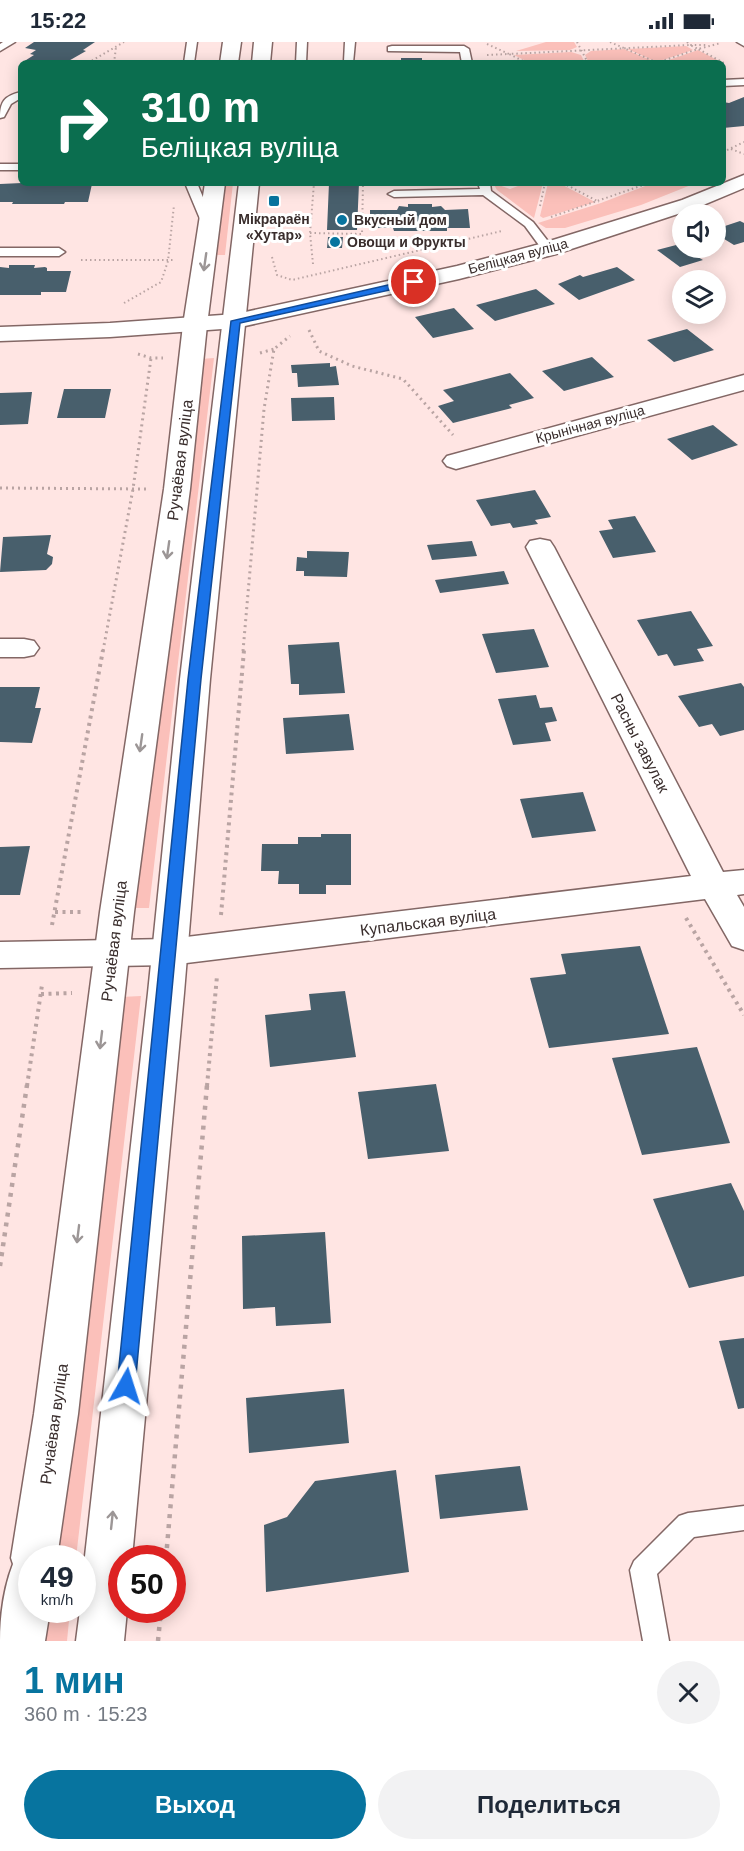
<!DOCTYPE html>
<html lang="ru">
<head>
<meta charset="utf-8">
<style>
  :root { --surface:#fff; --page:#f2f2f3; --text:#1f2937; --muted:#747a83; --accent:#07749f }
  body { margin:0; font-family:Arial,sans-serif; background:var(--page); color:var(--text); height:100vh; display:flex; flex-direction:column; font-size:22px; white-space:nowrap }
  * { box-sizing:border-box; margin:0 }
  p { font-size:20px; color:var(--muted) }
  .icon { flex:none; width:33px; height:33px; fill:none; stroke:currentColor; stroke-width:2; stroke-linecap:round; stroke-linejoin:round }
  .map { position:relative; height:1599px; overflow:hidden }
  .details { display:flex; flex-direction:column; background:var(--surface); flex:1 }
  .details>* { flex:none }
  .guide { position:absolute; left:18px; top:18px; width:708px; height:126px; border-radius:9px; box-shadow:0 3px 15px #0003; background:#0b6e4f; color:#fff; overflow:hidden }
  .fabs { position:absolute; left:672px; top:162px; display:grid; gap:12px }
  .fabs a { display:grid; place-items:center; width:54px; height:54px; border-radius:50%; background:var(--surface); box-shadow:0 3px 15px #0003; font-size:30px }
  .speed { position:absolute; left:18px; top:1503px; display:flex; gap:12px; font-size:30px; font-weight:700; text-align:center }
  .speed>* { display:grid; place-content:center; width:78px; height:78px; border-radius:50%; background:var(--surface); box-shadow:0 3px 15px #0003; line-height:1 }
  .speed small { font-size:15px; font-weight:400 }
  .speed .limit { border:9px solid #d22; background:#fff; color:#111 }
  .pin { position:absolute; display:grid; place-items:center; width:51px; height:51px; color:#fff; margin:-26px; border:3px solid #fff; border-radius:50%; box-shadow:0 2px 6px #0007 }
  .me { position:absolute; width:66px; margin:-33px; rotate:6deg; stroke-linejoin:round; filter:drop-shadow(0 0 4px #0008) }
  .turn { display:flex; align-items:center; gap:21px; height:126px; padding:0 24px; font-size:27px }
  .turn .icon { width:78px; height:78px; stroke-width:2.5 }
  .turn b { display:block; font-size:42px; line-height:51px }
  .round { display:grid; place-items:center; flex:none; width:63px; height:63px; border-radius:32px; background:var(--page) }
  .head { display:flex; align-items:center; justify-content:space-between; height:102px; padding:0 24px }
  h1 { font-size:36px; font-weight:800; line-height:45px; color:var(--accent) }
  .button { display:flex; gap:12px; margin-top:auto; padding:12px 24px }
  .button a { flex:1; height:69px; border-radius:36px; background:var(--accent); color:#fff; font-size:24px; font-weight:800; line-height:69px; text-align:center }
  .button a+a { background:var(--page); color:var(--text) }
  .status { display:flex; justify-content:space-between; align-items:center; height:42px; padding:0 30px; background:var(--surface); direction:ltr }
  .status svg { height:16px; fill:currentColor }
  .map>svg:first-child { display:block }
  .green { fill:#fbc0ba }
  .building { fill:#485f6c }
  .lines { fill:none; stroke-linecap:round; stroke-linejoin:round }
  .service-casing { stroke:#836765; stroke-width:3 }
  .minor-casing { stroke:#836765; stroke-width:3 }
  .secondary-casing { stroke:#836765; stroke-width:3 }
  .path-far3 { stroke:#b9a4a3; stroke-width:2; stroke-dasharray:1.5 3; stroke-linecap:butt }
  .path-far2 { stroke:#b9a4a3; stroke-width:3; stroke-dasharray:2 4; stroke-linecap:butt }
  .path-far1 { stroke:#b9a4a3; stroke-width:4; stroke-dasharray:3 4.5; stroke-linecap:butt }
  .path { stroke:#b9a4a3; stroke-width:4.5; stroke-dasharray:4 6; stroke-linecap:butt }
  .service { fill:#fff; fill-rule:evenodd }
  .minor { fill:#fff; fill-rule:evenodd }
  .secondary { fill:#fff; fill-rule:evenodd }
  .oneway { stroke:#9c9696 }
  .route { fill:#1a73e8; stroke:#114b97; stroke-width:1.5 }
  .poi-dot { fill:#07749f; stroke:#fff; stroke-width:2 }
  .labels { text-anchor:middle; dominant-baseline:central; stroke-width:6; stroke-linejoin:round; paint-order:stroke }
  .far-poi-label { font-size:14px; font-weight:bold; fill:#392d2c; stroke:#fff; text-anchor:start }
  .far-street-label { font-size:14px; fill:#392d2c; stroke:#fff }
  .street-label { font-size:16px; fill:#392d2c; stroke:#fff }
</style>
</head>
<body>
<div class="status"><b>15:22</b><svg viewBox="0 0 49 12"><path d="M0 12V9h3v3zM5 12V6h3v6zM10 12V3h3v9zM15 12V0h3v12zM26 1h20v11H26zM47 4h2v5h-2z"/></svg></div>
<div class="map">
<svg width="744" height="1599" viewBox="0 0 744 1599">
  <rect width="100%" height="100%" fill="#ffe5e3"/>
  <path class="green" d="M546 0H574L577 5 570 8 516 9Z
    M686 4 693 8 657 20 627 7Z
    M624 7 656 20 589 21 585 13 591 9Z
    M698 8 723 21H660Z
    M571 10 581 13 585 21H530L514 13Z
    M225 141H233L225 213H217Z
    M493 141 510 147 526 141H543L534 176 497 148Z
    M548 141H559L595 160 543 176 540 174Z
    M653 141H696L641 163 565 186H546L538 181 601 161Z
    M214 316 149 866H133L200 317Z
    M141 954 76 1516H49L121 955Z
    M42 1568H70L67 1599H38Z"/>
  <path class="building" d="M34 0H95L83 8 86 9 65 21 23 20 34 13 30 12 36 8 25 6Z
    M401 16H422V18H433V21H391V18H401Z
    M744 55V84L723 86V60L729 61Z
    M329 141H359L357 188H327Z
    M0 142 22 141 92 142 88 160H65L64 162H12L13 160H0Z
    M408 162H432V165L441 164 445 168 468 167 470 186H447V189H394L393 186H370V168H397L399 164 408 165Z
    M740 179 744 181V200L734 203 716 192V187Z
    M328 195H343L342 206H327Z
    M680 202 682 206 703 218 680 225 657 208Z
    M9 223H35L34 226 45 225 47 226V229H71L66 250H41V253H0V225L9 226Z
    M617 225 635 238 579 258 558 242 580 233 583 235Z
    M536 247 555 262 495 279 476 263Z
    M454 266 474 287 433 296 415 275Z
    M687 287 714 308 674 320 647 298Z
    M592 315 614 335 564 349 542 329Z
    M330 321V325L336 324 339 343 298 345 297 331H292L291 323Z
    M510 331 534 356 509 363 512 366 453 381 438 364 454 359 443 348Z
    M64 347H111L105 376H57Z
    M32 350 28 382 0 383V351Z
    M334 355 335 378 292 379 291 356Z
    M713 383 738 403 692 418 667 397Z
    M535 448 551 475 535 478 538 482 513 486 510 481 491 484 476 458Z
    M635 474 656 510 613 516 599 489 613 487 608 478Z
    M51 493 47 512 53 515 52 522 46 528 0 530 3 495Z
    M472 499 477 514 432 518 427 503Z
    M307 509 349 510 347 535 304 534V529H296L297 515 307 516Z
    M504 529 509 542 440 551 435 538Z
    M691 569 713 604 697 607 704 619 674 624 667 612 658 614 637 578Z
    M534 587 549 625 496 631 482 592Z
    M339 600 345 651 299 653V642H291L288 603Z
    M741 641 744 645V688L720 694 712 682 699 685 678 654Z
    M0 645H40L35 666H41L32 701 0 700Z
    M536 653 540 666 552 665 557 679 545 681 551 699 513 703 498 657Z
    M349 672 354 708 286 712 283 676Z
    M583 750 596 789 532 796 520 757Z
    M321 792H351V843H326V852H299V842H278L279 829H261L262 802H298V795H321Z
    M30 804 20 853H0V805Z
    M640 904 669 992 549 1006 530 936 566 932 561 912Z
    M345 949 356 1015 270 1025 265 973 311 968 309 952Z
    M697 1005 730 1101 642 1113 612 1016Z
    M436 1042 449 1109 368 1117 358 1050Z
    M731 1141 744 1169V1234L689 1246 653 1157Z
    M325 1190 331 1281 276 1284 275 1265 243 1267 242 1194Z
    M744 1296V1366L738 1367 719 1299Z
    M344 1347 349 1401 249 1411 246 1356Z
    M520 1424 528 1468 440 1477 435 1433Z
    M396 1428 409 1530 266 1550 264 1483 287 1475 315 1439Z"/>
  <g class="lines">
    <defs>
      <path id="service" d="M3 0H15L0 9V2Z
        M187 0H197L194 21H184Z
        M297 0H307L306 21H296Z
        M345 0H355L353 21 344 19Z
        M737 0H744V4Z
        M392 4H464L469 7 472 21H462L460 10 388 9V5Z
        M744 37V43L723 44V38Z
        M21 50V56L11 62 4 75 0 76C0 60 4 54 21 50Z
        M0 122H21V128H0Z
        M185 141H197L215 184 213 186 209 188 203 184Z
        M478 141H490L491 149 533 180 554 207 552 210H544L525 184 483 153 394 155 388 152 394 149 480 147Z
        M0 206H59L65 210 59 214H0Z
        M744 1464V1488L694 1495 657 1532 669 1599H643L630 1528 634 1519 679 1474 688 1471Z"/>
      <path id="minor" d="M744 133V146L696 166 556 212 459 237 236 286 110 295 0 299V285L110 281 236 272 457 224 540 202 682 158Z
        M744 333V348L456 427 447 424 443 419 447 414Z
        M540 497 550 499 554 505 723 830 744 828V852L737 853 744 865V908L732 904 705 857 170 923 0 926V900L170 897 691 834 526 505 530 499Z
        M0 597H24L34 599 39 606 34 613 24 615H0Z"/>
      <path id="secondary" d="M223 0H241L238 21H220Z
        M254 0H272L270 21H252Z
        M205 141H225L207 283 190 447 134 870 78 1372 57 1516H32V1568H50L45 1599H0C0 1574 4 1545 13 1522L11 1516 34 1372 100 870 164 447 183 283Z
        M239 141H259L210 637 184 951 132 1516H122V1568H127L124 1599H76L80 1568H82V1541L148 951 180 637Z"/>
    </defs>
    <use href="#service" class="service-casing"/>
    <use href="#minor" class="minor-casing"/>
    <use href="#secondary" class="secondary-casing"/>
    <path class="path-far3" d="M577 0 588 21
      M610 0 658 21
      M687 0 690 3H706
      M487 2 509 12 690 3 698 7 721 1
      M487 13 509 12 527 21
      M88 21 124 0
      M114 21 116 5
      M656 21 698 7 724 21
      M731 107 744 112
      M723 110 744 100
      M563 141 599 160
      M540 164 545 141
      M551 175 649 141
      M310 191 362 192 363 141
      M272 215 277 233 292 238 502 189
      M81 218H175
      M313 222 310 191 314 141
      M124 261 161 240 168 219 174 163"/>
    <path class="path-far2" d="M309 288 319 309 352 324 403 337 453 393
      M260 311 274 307
      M138 312 151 316H163
      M0 446 146 447
      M103 609 133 447 151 316
      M243 609 264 367 274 307 290 294"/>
    <path class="path-far1" d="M55 870H84
      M221 873 244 608
      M686 876 744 973
      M52 883 103 608
      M41 952 72 951
      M27 1044 42 943
      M207 1044 217 934"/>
    <path class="path" d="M0 1224 27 1043
      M166 1516 207 1043
      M158 1599 161 1568"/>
    <use href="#service" class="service"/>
    <use href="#minor" class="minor"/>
    <use href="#secondary" class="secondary"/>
  </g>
  <defs><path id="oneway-shaft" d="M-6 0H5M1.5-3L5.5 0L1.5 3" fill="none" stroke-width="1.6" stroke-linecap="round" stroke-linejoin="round" transform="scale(1.5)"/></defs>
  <g class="oneway">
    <use href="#oneway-shaft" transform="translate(205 220) rotate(98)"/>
    <use href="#oneway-shaft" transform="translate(168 508) rotate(98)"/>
    <use href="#oneway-shaft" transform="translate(141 701) rotate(98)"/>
    <use href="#oneway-shaft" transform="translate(101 998) rotate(97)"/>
    <use href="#oneway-shaft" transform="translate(78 1192) rotate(97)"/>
    <use href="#oneway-shaft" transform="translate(112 1478) rotate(-84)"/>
  </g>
  <path class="route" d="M414 237 417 238V242L240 281 201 637 135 1344 132 1350 126 1353 120 1350 117 1344 188 637 231 279Z"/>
  <g class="poi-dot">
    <rect x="268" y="153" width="12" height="12" rx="3"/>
    <circle cx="342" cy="178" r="6"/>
    <circle cx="335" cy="200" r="6"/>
  </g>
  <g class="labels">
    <g class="far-poi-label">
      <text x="274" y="177" text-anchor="middle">Мікрараён<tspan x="274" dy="16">«Хутар»</tspan></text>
      <text x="354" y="178">Вкусный дом</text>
      <text x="347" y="200">Овощи и Фрукты</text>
    </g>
    <g class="far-street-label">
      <text transform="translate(518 214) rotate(-15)">Беліцкая вуліца</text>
      <text transform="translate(590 382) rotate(-15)">Крынічная вуліца</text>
    </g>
    <g class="street-label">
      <text transform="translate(180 418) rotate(-83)">Ручаёвая вуліца</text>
      <text transform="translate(640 701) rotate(63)">Расны завулак</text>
      <text transform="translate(428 880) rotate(-7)">Купальская вуліца</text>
      <text transform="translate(114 899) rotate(-83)">Ручаёвая вуліца</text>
      <text transform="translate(54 1382) rotate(-82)">Ручаёвая вуліца</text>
    </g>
  </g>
</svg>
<div class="fabs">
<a><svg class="icon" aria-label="sound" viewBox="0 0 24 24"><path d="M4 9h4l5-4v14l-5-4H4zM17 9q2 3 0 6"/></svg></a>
<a><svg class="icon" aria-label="layers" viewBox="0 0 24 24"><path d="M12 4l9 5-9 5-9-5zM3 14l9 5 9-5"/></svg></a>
</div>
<div class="speed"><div>49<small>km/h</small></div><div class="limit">50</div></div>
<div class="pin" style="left:414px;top:240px;background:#d93025"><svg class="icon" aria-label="arrive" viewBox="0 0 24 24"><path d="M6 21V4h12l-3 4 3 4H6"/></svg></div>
<svg class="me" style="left:126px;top:1344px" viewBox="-20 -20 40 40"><path d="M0-17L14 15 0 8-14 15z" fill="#1a73e8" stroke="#fff" stroke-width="4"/></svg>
<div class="guide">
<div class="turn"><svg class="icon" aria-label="right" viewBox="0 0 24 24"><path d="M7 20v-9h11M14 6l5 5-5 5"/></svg><div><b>310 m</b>Беліцкая вуліца</div></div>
</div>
</div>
<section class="details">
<div class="head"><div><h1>1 мин</h1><p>360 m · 15:23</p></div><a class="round"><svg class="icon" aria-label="close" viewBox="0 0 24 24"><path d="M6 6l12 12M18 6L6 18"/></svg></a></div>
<div class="button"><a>Выход</a><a>Поделиться</a></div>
</section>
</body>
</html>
